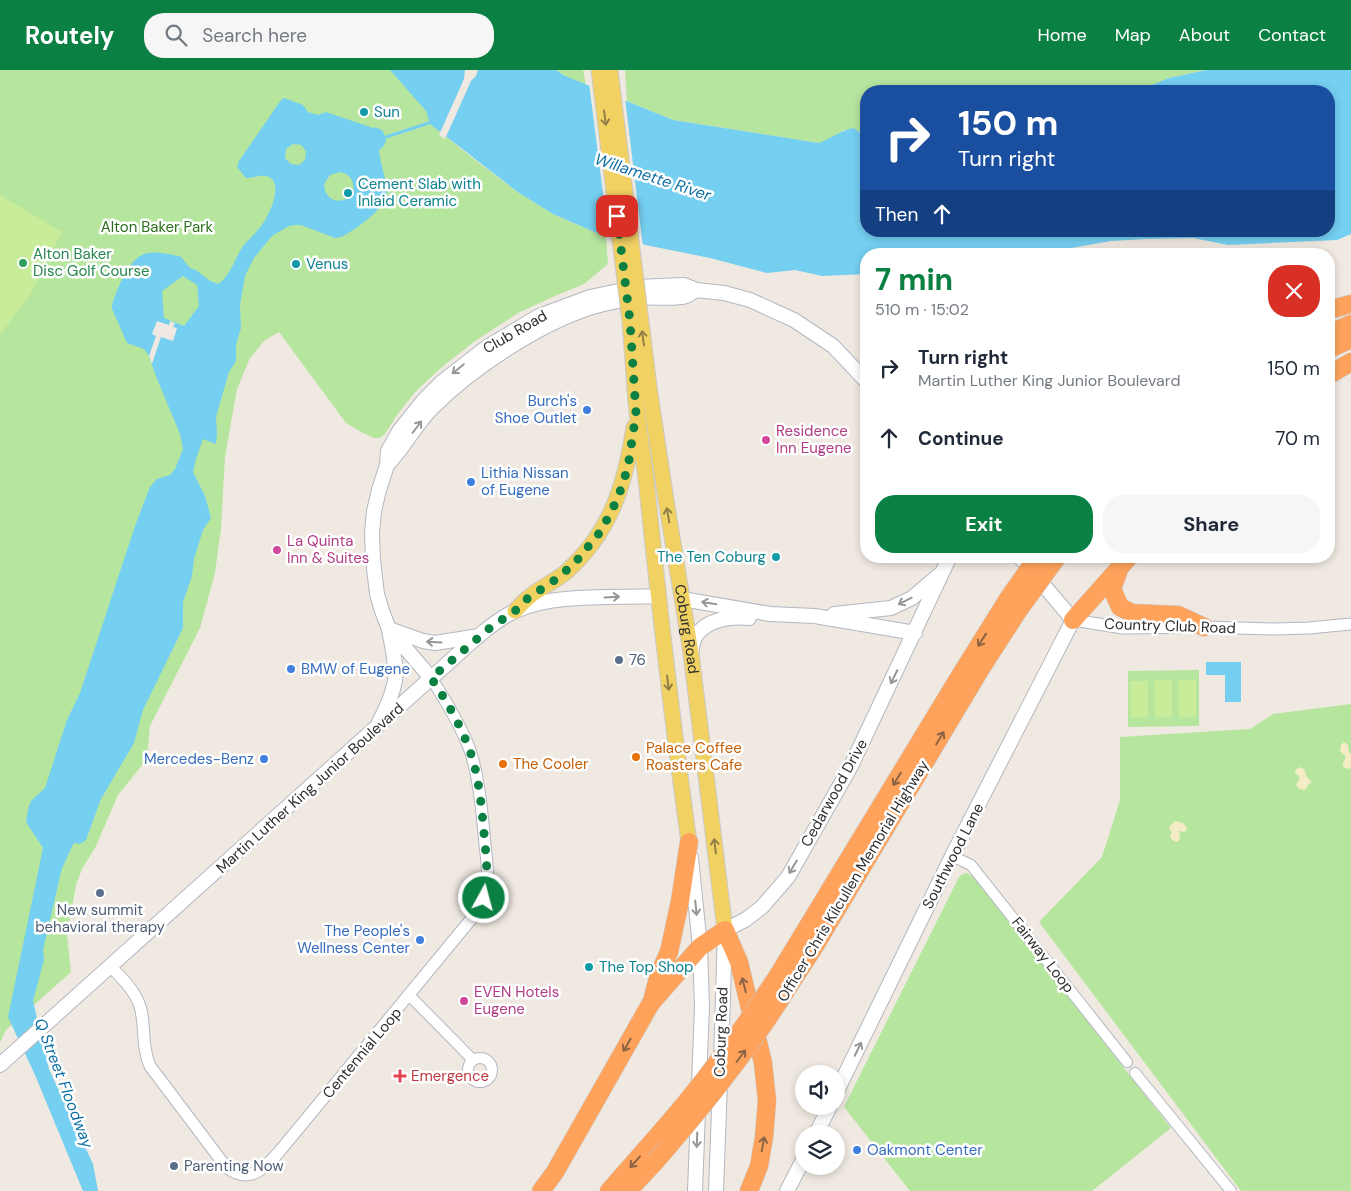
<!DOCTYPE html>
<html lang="en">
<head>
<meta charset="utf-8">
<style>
  :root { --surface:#fff; --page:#f6f6f7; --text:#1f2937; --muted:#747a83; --accent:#0b8043 }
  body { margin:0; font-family:"DM Sans",sans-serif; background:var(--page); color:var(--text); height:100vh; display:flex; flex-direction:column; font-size:19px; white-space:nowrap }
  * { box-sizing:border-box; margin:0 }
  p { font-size:16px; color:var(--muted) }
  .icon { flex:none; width:28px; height:28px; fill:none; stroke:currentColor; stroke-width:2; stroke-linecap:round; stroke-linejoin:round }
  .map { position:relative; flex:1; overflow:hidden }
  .details { position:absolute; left:860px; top:178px; width:475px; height:315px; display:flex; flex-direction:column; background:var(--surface); border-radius:20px; box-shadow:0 2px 8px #0003 }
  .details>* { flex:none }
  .guide { position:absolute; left:860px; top:15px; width:475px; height:152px; border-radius:20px; box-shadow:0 2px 8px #0003; background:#1a4fa0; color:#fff; overflow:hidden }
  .tools { position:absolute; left:795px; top:995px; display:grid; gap:10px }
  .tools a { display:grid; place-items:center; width:50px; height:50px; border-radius:50%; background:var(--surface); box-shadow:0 2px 8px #0003; font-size:25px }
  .pin { position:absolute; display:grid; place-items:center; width:42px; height:42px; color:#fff; margin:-21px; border-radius:10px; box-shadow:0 2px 8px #0006 }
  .me { position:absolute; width:55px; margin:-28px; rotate:7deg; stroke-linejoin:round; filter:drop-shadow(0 0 4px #0008) }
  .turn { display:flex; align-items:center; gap:18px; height:105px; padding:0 15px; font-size:22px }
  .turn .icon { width:65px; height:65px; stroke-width:2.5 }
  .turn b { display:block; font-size:35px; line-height:42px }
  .then { display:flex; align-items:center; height:48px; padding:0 15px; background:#0003; gap:10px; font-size:19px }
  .round { display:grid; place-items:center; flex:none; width:52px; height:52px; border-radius:20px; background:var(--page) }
  .headline { display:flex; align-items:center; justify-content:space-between; height:85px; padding:0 15px }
  h1 { font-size:30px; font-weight:700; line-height:38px; color:var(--accent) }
  .cta { display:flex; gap:10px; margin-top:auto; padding:10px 15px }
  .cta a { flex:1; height:58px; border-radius:20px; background:var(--accent); color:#fff; font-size:20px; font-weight:700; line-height:58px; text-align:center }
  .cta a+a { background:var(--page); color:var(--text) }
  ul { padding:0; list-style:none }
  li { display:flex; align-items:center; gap:15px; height:70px; padding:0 15px }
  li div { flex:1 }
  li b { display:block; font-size:19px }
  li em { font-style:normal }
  header { display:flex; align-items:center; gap:30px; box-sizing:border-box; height:70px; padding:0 25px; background:var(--accent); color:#fff }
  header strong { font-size:24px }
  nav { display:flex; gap:28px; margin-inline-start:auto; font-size:18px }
  .search { width:350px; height:45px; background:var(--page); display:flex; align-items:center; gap:12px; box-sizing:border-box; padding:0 18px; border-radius:20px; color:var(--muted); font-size:19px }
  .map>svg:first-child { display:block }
  .green { fill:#b6e59e }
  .sand { fill:#f3ecc5 }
  .pitch { fill:#c9ec9a }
  .water { fill:#75cff0; fill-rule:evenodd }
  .pier { fill:#efe9e1 }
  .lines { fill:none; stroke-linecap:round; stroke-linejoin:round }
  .stream { stroke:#75cff0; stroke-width:3 }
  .minor-casing { stroke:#b4b7c1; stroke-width:12 }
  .tertiary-casing { stroke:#b4b7c1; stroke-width:13 }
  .secondary-casing { stroke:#b4b7c1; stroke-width:16 }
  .primary-casing { stroke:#c9c9c9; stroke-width:17 }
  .motorway-casing { stroke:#c9c9c9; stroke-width:19 }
  .minor { stroke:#fff; stroke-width:10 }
  .tertiary { stroke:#fff; stroke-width:11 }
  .secondary { stroke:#fff; stroke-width:14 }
  .primary { stroke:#f2d163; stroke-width:15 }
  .motorway { stroke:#ffa35c; stroke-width:18 }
  .primary-bridge-casing { stroke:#c9c9c9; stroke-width:17; stroke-linecap:butt }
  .motorway-bridge-casing { stroke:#c9c9c9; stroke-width:19; stroke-linecap:butt }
  .primary-bridge { stroke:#f2d163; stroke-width:15 }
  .motorway-bridge { stroke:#ffa35c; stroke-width:18 }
  .oneway { stroke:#908048 }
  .oneway2 { stroke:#969696 }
  .oneway3 { stroke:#8c6343 }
  .route { stroke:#0b8043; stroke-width:9; stroke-dasharray:0 16.2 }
  .culture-dot { fill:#0f9aa8; stroke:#fff; stroke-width:2 }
  .leisure-dot { fill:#2e9e5b; stroke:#fff; stroke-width:2 }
  .shop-dot { fill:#3f7fe0; stroke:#fff; stroke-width:2 }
  .hotel-dot { fill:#d1479c; stroke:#fff; stroke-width:2 }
  .service-dot { fill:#5c6f8a; stroke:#fff; stroke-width:2 }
  .food-dot { fill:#e8710a; stroke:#fff; stroke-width:2 }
  .health-dot { fill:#e0444e; stroke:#fff; stroke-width:2 }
  .labels { text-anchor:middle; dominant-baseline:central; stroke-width:5; stroke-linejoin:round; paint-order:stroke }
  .culture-label { font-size:15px; fill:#0d838f; stroke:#fff; text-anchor:start }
  .park-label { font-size:15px; fill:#2c6e1b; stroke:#fff }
  .leisure-label { font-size:15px; fill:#27864d; stroke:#fff; text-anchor:start }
  .street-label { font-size:15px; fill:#2e2e2e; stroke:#fff }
  .shop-label { font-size:15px; fill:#366cbe; stroke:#fff; text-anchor:end }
  .hotel-label { font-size:15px; fill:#b23c85; stroke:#fff; text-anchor:start }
  .service-label { font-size:15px; fill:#4e5e75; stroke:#fff; text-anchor:start }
  .food-label { font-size:15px; fill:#c56008; stroke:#fff; text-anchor:start }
  .health-label { font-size:15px; fill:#be3a42; stroke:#fff; text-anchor:start }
  .water-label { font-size:16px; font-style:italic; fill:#0d6fa3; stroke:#fff }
</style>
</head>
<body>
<header>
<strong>Routely</strong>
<div class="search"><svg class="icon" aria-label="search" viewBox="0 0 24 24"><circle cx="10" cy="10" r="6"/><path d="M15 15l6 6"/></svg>Search here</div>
<nav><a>Home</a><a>Map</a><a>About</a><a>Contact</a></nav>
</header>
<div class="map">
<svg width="1351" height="1121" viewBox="0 0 1351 1121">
  <rect width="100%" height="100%" fill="#efe9e1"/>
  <path class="green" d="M0 0H393L425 37 437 59 466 83 519 123 553 144 606 167 608 194 584 214 555 226 518 243 475 271 442 297 416 321 397 345 385 364 380 368H374L363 363 346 353 279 262 264 271 250 288 237 319 225 387 221 458 215 503 200 558 150 656 147 689 118 725 96 776 82 799 76 815 67 865 71 902 6 960 0 973Z
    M556 0H583L586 15 563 5Z
    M625 0H1206L1169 8 1137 21H866V63L844 60 833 68 819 73 673 50 627 31Z
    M1199 600V656L1128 657V601Z
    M1351 634V1121H1241L1039 852 1102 787 1120 730V667L1250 659 1273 644Z
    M967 803 974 807 1171 1058 1092 1121H910L844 1037 958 809 962 804Z"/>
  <path class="sand" d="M1237 17H1250L1264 20 1262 21H1210Z
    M1344 672 1348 675 1349 682 1351 684V697L1348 699 1343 697V693L1346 687 1340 681 1341 675Z
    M1300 697 1305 700 1306 706 1312 712 1309 714 1305 720 1299 719 1296 715 1300 708 1295 702V700Z
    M1175 751 1183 753 1187 758 1185 762 1179 761 1180 769 1177 772 1172 770 1170 766 1172 762 1169 759 1170 756Z"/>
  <path class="pitch" d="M0 125 62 162 30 225 0 265Z
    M1154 610H1172V647H1155Z
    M1178 610H1196V647H1179Z
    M1130 611H1148V647L1131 648Z"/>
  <path class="water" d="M390 0H556L563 5 673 50 819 73C832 68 841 60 854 58L860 63H866V161H1329V21H1262L1263 20C1239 14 1231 20 1209 21 1185 23 1161 21 1137 21L1169 8 1206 0H1351V164L1337 170 1228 175 1193 168 1146 169 1111 171 1037 184H866V204L822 206 795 200 767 203 710 188 606 167 553 144 519 123 430 54 426 41Z
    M284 28 303 35 308 42 318 45 326 42 373 58 376 57 383 61 386 71 383 77 379 80C380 93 387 111 387 122 387 138 354 161 341 167L335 168 301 155H295L289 156 272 166 254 188 245 206 240 235 241 258 236 275V291L229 302 216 347 217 364 216 374 203 369 196 389 193 402 205 426 211 448 203 460 194 489 192 506 183 532V558L143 640 134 673 101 729 86 770 80 774 74 773C69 782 67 789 62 798L43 880 44 890 33 931 49 999 93 1094 98 1121H83L35 1005 8 947 43 778 26 752 28 739 31 731 45 718 67 650 80 623 135 456 150 417 157 409 170 405 175 399 183 379 180 364 155 304 149 286 144 279 127 273 112 239V235C117 220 127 192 142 185 151 180 168 184 178 186L181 187 190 198 196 200 210 211 218 214C230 207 235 188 243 176 249 169 256 163 261 156 269 147 286 110 266 106 260 105 252 108 246 108L237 97 239 91 281 30ZM293 74 301 75 306 81 305 90 299 95 291 94 285 88 286 79ZM340 102C345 103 350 105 352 111 361 132 325 141 324 114L330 105ZM183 206 197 215 199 236 184 256 164 248 162 221Z
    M1206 592H1241V632H1225V605H1206Z"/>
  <path class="pier" d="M465 0H478L476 6 471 11 445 69 439 65 464 9Z
    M589 13 625 28 643 177 609 170Z
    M157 251 169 255 170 251 175 253 173 257 177 258 173 271 161 267 152 294 149 286 156 266 152 264Z"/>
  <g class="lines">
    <path class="stream" d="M383 68 432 52"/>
    <defs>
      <path id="minor" d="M952 786 971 795 1127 992
        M409 925 473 990
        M468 1000a12 12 0 1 1 24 0a12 12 0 1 1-24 0Z
        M1135 1003 1231 1121"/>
      <path id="tertiary" d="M1073 550 1123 558 1204 557 1275 559 1309 558 1351 554
        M111 897C121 907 132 918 138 931 147 951 140 974 150 996L226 1097C249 1115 264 1099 279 1082L477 842C482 832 486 824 487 813 489 801 486 787 485 774 482 744 480 713 471 683 462 657 446 631 431 608"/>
      <path id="secondary" d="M387 395C404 378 415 355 432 338 471 299 538 254 592 237 606 233 621 230 636 228 651 226 673 230 686 226 689 225 693 222 696 220
        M682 529 770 544 815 546 915 563
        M834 544 891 538 912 528 939 505
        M389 559 423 571 435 573 479 566
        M691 583C692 578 693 572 695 567 706 549 731 546 749 548
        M431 608 389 559 382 541 377 524 373 490 372 463 374 441 379 420 387 395 388 381 399 361 423 331 443 311 487 277 539 246 590 227 637 217 684 215 696 220 724 223 750 230 794 250 833 276 866 311
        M379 652C386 639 392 626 395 611 397 595 392 576 389 560
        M691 788 700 877 702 936 695 1121
        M721 990 725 860 745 850 762 837 788 807 851 696 950 486
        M0 995 431 608C455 588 487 554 515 541 554 523 615 528 658 526
        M836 1023 952 786 1073 550 1019 486
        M816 1064 830 1036
        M716 1121 720 1012
        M787 1121 804 1088"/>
      <g id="primary">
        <path id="s1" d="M649 317 666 430 691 583 725 860"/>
        <path d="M635 318C637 355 645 391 648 428 660 543 673 658 689 772"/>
        <path d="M515 541C519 537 523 532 528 528 539 518 554 512 566 502 611 462 625 415 634 357"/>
      </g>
      <path id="motorway" d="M1329 240 1351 234
        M1329 264 1351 254
        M1329 279 1351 269
        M1329 305 1351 292
        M1120 497 1112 519 1120 537 1132 543 1178 545 1204 557
        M1073 550 1130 486
        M782 899 955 614 1008 529
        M787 919 816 874 980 600 1018 541
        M653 927 659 904 669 882 680 831 689 772
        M541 1121 555 1102 651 933 700 877 725 860 739 892 763 993 767 1031 764 1067 759 1096 749 1121
        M609 1121 660 1063
        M628 1121 655 1092"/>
    </defs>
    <use href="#minor" class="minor-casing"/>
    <use href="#tertiary" class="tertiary-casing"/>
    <use href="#secondary" class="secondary-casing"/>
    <use href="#primary" class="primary-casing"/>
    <use href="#motorway" class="motorway-casing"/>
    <use href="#minor" class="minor"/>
    <use href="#tertiary" class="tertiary"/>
    <use href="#secondary" class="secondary"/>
    <use href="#primary" class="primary"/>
    <use href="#motorway" class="motorway"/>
    <defs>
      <path id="primary-bridge" d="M599 0 630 251 635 318
        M610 0 649 317"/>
      <path id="motorway-bridge" d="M1008 529 1038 486
        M1018 541 1058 486
        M660 1063C705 1012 745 957 782 899
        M655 1092C703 1037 749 980 787 919"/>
    </defs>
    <use href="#primary-bridge" class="primary-bridge-casing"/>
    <use href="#motorway-bridge" class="motorway-bridge-casing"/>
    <use href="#primary-bridge" class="primary-bridge"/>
    <use href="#motorway-bridge" class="motorway-bridge"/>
  </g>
  <defs><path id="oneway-shaft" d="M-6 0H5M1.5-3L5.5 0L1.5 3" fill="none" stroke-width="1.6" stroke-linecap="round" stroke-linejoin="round" transform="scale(1.25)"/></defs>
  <g class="oneway">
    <use href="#oneway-shaft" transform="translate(605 48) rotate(83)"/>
    <use href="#oneway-shaft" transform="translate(643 268) rotate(-97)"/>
    <use href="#oneway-shaft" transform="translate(668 445) rotate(-100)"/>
    <use href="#oneway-shaft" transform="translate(668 613) rotate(83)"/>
    <use href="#oneway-shaft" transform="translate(715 776) rotate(-97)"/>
  </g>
  <g class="oneway2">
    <use href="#oneway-shaft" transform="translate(458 299) rotate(141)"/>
    <use href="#oneway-shaft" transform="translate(417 357) rotate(-53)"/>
    <use href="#oneway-shaft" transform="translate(612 527) rotate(-3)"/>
    <use href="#oneway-shaft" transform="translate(905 531) rotate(153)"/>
    <use href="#oneway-shaft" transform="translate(709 533) rotate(-170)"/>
    <use href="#oneway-shaft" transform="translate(434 572) rotate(-177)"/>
    <use href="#oneway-shaft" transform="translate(894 607) rotate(116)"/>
    <use href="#oneway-shaft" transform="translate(793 797) rotate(121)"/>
    <use href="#oneway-shaft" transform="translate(696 838) rotate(84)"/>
    <use href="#oneway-shaft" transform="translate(858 979) rotate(-64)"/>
    <use href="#oneway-shaft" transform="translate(697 1070) rotate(92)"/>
  </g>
  <g class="oneway3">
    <use href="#oneway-shaft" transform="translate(982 570) rotate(122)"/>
    <use href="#oneway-shaft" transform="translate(940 668) rotate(-59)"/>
    <use href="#oneway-shaft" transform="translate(897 709) rotate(121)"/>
    <use href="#oneway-shaft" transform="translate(744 915) rotate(-104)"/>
    <use href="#oneway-shaft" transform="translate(627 975) rotate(120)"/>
    <use href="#oneway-shaft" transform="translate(741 986) rotate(-53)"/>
    <use href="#oneway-shaft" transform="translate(763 1074) rotate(-80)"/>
    <use href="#oneway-shaft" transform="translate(635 1092) rotate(132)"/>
  </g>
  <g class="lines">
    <path class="route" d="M484 828C489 806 486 785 484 763 482 741 480 719 475 698 468 668 449 634 431 608L491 557 515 541 529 527 551 513 574 494 601 461 618 428 628 397 636 343 630 251 617 146"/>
  </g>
  <g class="culture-dot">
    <circle cx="364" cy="42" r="5"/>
    <circle cx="348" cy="123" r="5"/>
    <circle cx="296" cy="194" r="5"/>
    <circle cx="776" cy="487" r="5"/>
    <circle cx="589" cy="897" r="5"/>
  </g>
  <circle class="leisure-dot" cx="23" cy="193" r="5"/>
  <g class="shop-dot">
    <circle cx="587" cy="340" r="5"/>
    <circle cx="471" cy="412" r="5"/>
    <circle cx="291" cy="599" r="5"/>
    <circle cx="264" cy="689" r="5"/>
    <circle cx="420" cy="870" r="5"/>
    <circle cx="857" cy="1080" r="5"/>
  </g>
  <g class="hotel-dot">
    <circle cx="766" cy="370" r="5"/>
    <circle cx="277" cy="480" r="5"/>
    <circle cx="464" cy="931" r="5"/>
  </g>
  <g class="service-dot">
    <circle cx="619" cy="590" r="5"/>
    <circle cx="100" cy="823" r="5"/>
    <circle cx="174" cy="1096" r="5"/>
  </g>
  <g class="food-dot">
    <circle cx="636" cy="687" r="5"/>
    <circle cx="503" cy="694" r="5"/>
  </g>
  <path class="health-dot" d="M397.5 998.5h5v5h5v5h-5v5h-5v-5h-5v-5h5z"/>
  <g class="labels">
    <g class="culture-label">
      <text x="374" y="42">Sun</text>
      <text x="358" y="114">Cement Slab with<tspan x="358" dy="17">Inlaid Ceramic</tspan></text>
      <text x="306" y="194">Venus</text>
      <text x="766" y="487" text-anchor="end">The Ten Coburg</text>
      <text x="599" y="897">The Top Shop</text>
    </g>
    <g class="park-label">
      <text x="157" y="157">Alton Baker Park</text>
    </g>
    <g class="leisure-label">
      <text x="33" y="184">Alton Baker<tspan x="33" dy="17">Disc Golf Course</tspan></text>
    </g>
    <g class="street-label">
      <text transform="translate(515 262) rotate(-30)">Club Road</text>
      <text transform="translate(1170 556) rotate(2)">Country Club Road</text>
      <text stroke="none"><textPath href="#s1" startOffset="245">Coburg Road</textPath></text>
      <text transform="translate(310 718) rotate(-42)">Martin Luther King Junior Boulevard</text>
      <text transform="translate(834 723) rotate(-61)">Cedarwood Drive</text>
      <text transform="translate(953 786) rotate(-63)">Southwood Lane</text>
      <text transform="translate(853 811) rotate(-59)">Officer Chris Kilcullen Memorial Highway</text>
      <text transform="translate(1043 885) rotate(52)">Fairway Loop</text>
      <text transform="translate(721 962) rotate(-88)">Coburg Road</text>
      <text transform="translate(362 983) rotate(-50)">Centennial Loop</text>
    </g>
    <g class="shop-label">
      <text x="577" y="331">Burch's<tspan x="577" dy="17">Shoe Outlet</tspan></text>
      <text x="481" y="403" text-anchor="start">Lithia Nissan<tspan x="481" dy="17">of Eugene</tspan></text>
      <text x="301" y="599" text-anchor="start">BMW of Eugene</text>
      <text x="254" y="689">Mercedes-Benz</text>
      <text x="410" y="861">The People's<tspan x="410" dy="17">Wellness Center</tspan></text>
      <text x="867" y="1080" text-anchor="start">Oakmont Center</text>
    </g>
    <g class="hotel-label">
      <text x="776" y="361">Residence<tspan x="776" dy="17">Inn Eugene</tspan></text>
      <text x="287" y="471">La Quinta<tspan x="287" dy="17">Inn &amp; Suites</tspan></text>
      <text x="474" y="922">EVEN Hotels<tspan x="474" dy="17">Eugene</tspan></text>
    </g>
    <g class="service-label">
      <text x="629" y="590">76</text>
      <text x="100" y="840" text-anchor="middle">New summit<tspan x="100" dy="17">behavioral therapy</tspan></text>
      <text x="184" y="1096">Parenting Now</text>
    </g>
    <g class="food-label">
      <text x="646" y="678">Palace Coffee<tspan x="646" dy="17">Roasters Cafe</tspan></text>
      <text x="513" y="694">The Cooler</text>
    </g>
    <g class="health-label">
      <text x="411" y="1006">Emergence</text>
    </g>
    <g class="water-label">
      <text transform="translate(653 107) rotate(18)">Willamette River</text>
      <text transform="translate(64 1013) rotate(69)">Q Street Floodway</text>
    </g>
  </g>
</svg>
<div class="tools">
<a><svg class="icon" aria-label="sound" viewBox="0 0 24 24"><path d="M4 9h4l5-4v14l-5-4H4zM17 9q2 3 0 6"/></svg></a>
<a><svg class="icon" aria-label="layers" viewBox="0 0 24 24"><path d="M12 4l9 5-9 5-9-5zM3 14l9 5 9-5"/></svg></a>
</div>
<div class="pin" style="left:617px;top:146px;background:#d93025"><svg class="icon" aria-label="arrive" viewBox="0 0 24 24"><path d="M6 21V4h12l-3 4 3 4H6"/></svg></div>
<svg class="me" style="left:484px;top:828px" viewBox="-20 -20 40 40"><circle r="17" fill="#0b8043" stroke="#fff" stroke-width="3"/><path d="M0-11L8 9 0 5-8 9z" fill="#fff"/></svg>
<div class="guide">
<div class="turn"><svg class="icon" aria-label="right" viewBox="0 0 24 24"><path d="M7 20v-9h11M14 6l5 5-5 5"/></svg><div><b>150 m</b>Turn right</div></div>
<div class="then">Then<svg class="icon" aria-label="ahead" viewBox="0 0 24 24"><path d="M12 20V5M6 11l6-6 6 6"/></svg></div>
</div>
<section class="details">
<div class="headline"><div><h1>7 min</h1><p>510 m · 15:02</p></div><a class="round" style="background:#d93025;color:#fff"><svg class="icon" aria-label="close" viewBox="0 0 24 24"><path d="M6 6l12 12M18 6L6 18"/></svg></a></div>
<ul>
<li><svg class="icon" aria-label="right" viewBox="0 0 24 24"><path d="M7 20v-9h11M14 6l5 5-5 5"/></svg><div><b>Turn right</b><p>Martin Luther King Junior Boulevard</p></div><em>150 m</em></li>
<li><svg class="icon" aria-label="ahead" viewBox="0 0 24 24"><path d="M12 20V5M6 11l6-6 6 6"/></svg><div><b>Continue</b></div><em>70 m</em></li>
</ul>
<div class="cta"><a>Exit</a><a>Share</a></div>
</section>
</div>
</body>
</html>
